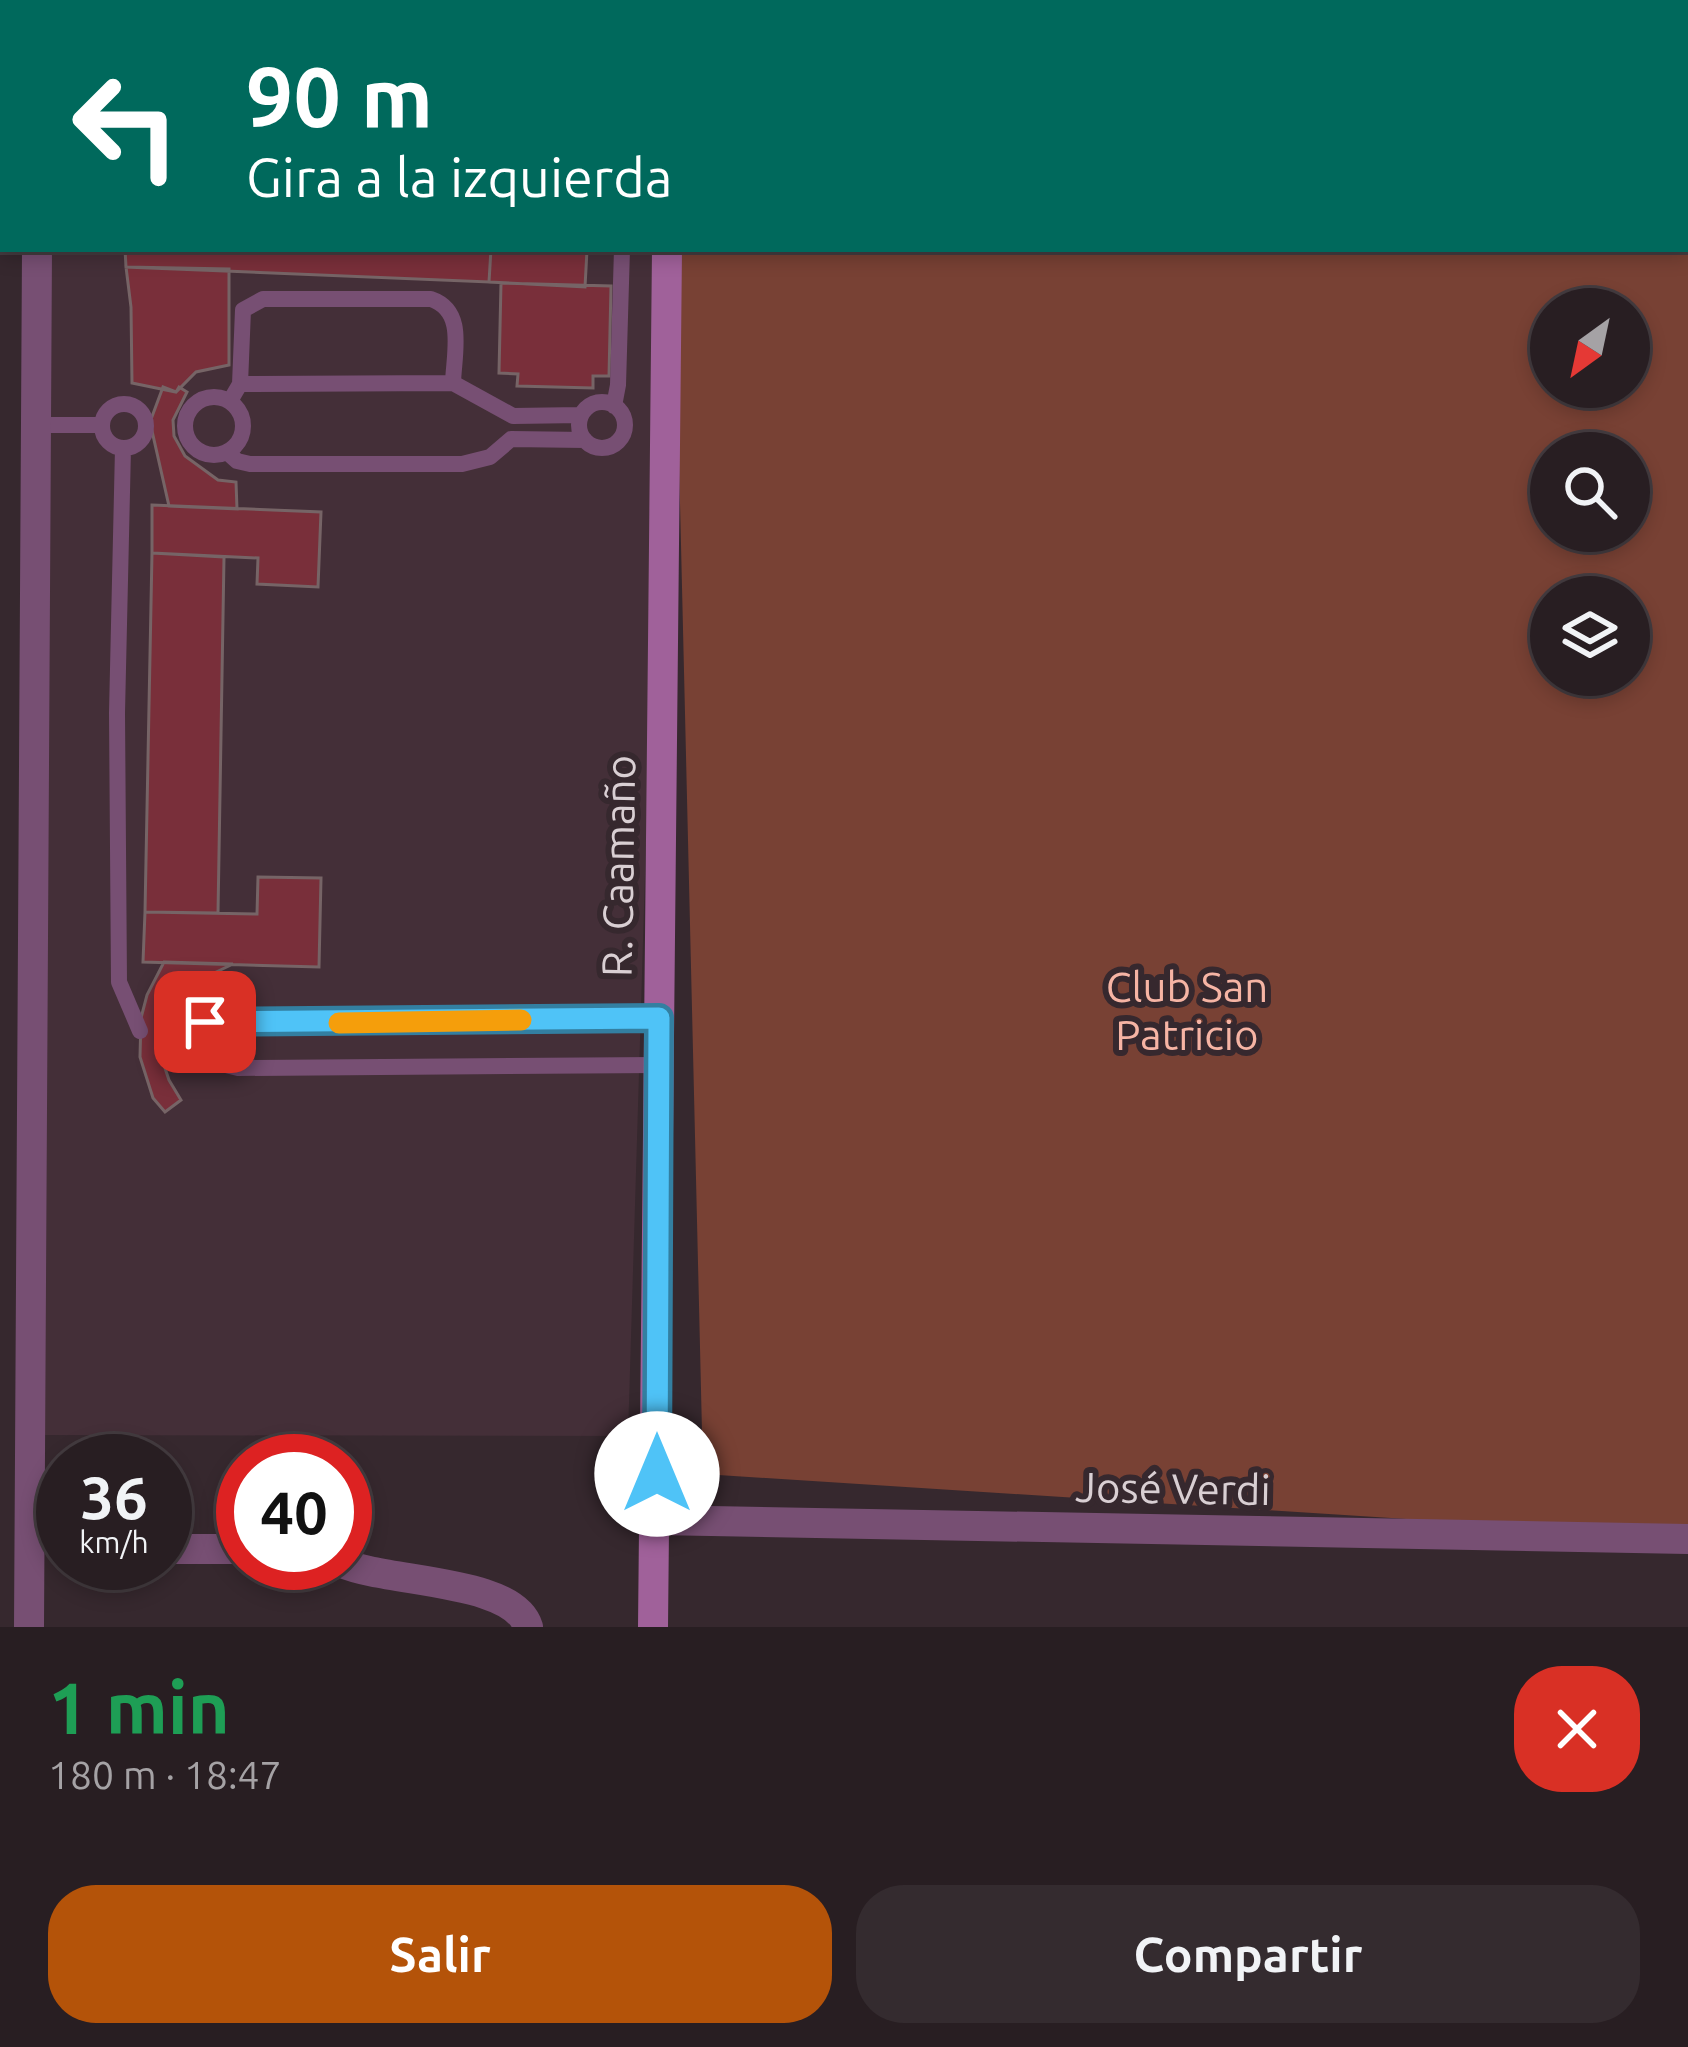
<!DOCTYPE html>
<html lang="es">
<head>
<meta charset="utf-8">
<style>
  :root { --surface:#281e22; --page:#342b2f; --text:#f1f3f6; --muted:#a5a2a5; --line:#443c40; --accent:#b45309 }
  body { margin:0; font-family:Ubuntu,sans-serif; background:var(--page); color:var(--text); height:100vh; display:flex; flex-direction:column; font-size:45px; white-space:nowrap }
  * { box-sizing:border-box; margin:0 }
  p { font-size:39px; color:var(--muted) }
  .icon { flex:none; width:66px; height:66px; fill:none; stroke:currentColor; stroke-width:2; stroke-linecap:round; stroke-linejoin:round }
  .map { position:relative; height:1627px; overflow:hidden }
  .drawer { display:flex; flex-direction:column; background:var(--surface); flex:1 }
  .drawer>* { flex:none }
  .banner { position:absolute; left:0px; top:0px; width:1689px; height:252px; box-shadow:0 6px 18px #0003,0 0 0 3px var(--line); background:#00695c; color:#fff; overflow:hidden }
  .needle { width:78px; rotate:213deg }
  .tools { position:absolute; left:1530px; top:288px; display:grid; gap:24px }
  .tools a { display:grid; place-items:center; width:120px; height:120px; border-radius:50%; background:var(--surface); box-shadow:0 6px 18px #0003,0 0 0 3px var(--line); font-size:60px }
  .speed { position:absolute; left:36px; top:1434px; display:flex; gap:24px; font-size:60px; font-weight:700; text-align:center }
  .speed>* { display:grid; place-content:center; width:156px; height:156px; border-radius:50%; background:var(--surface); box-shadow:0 6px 18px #0003,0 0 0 3px var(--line); line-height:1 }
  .speed small { font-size:30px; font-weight:400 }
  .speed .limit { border:18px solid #d22; background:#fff; color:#111 }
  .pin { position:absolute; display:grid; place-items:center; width:102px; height:102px; color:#fff; margin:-51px; border-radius:24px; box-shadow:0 6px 18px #0006 }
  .me { position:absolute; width:132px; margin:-66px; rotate:0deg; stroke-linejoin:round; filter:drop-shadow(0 0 9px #0008) }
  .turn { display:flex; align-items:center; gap:42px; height:252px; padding:0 48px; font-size:54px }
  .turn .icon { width:156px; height:156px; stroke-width:2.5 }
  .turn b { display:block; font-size:84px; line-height:102px }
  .round { display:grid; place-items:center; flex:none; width:126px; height:126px; border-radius:48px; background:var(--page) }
  .overview { display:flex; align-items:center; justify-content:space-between; height:204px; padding:0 48px }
  h1 { font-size:72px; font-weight:700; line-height:90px; color:#1e9e55 }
  .action { display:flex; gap:24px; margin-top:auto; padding:24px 48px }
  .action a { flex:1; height:138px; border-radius:48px; background:var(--accent); color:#fff; font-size:48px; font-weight:700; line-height:138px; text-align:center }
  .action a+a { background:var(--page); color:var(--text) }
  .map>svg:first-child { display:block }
  .built { fill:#442f38 }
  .green { fill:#784134; fill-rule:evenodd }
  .building { fill:#792f3a; stroke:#766466; stroke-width:3 }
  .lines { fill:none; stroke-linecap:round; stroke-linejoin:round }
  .lane { stroke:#774f73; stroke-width:16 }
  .street { stroke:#774f73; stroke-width:30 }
  .secondary { stroke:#a0619a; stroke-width:30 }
  .route-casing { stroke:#337fa1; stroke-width:30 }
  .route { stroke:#4fc3f7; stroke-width:21 }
  .slow { stroke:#f59e0b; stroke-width:21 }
  .labels { text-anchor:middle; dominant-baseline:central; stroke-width:12; stroke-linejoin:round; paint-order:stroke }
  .street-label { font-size:42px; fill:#d9cfd3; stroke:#36282e }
  .park-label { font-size:42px; fill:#f6b4a4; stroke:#36282e }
</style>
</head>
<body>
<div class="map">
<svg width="1688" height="1627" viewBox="0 0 1688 1627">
  <rect width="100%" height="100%" fill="#36282e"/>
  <path class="built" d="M39 0H641L39 3Z
    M37 249H664L628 1436 30 1435Z"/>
  <path class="green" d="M670 0H1688V1537L703 1474 674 249H1686V3H670ZM1551 309H1629V387H1551ZM1551 453H1629V531H1551ZM1551 597H1629V675H1551Z"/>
  <path class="building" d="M125 249H491L489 282 126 267Z
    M491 249H598L587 250 585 287 489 282Z
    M126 267 229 269V365L196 372 176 392 132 383 131 307Z
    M501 283 611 286 609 376H593V388L517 386 518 374 499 373Z
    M163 387 176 392 179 387 187 392 173 420 174 436 185 456 218 480 236 482 237 509 169 506 150 422Z
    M152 505 321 512 318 587 257 584 258 558 152 553Z
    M152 553 224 557 218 913 145 912Z
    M258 877 321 878 319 967 143 962 145 912 257 914Z
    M164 962 233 964 187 986 171 1005 164 1026 162 1059 169 1080 181 1100 165 1112 153 1098 140 1057 141 1018 147 995Z"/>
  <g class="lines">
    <path class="lane" d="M240 384 243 310 263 299H431C466 311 454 352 453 383
      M185 426a29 29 0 1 1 58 0a29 29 0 1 1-58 0Z
      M230 401 240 384 453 383 513 416 581 415
      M579 425a23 23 0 1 1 46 0a23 23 0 1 1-46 0Z
      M102 426a22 22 0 1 1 44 0a22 22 0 1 1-44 0Z
      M614 406 618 385 622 249
      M36 425H102
      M123 448 117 713 119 982 140 1031
      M227 452 237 461 250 464H462L490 457 511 439 585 440
      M164 1026 205 1022 659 1018
      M162 1041 198 1058 238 1068 658 1065"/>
    <path class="street" d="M38 3V0
      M657 1520 1688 1539
      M165 1549H243
      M342 1563C388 1583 514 1579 528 1627
      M29 1627 37 249"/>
    <path class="secondary" d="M670 3V0
      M653 1627 667 249"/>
  </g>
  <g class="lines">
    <defs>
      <path id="route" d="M205 1022 659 1018 657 1474"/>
    </defs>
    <use href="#route" class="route-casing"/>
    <use href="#route" class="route"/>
    <path class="slow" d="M339 1023 521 1020"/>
  </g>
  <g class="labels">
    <g class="street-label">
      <text transform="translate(618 866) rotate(-89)">R. Caamaño</text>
      <text transform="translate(1173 1488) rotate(1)">José Verdi</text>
    </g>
    <g class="park-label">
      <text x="1187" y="986">Club San<tspan x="1187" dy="48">Patricio</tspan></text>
    </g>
  </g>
</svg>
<div class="tools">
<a><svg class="needle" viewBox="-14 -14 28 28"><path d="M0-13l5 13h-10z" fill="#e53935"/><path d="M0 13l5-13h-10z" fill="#a5a2a5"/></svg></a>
<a><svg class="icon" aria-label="search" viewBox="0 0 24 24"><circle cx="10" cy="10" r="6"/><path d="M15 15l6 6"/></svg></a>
<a><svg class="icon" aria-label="layers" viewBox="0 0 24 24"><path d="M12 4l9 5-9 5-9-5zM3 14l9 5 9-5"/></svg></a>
</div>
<div class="speed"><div>36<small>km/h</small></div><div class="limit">40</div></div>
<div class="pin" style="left:205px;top:1022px;background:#d93025"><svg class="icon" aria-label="arrive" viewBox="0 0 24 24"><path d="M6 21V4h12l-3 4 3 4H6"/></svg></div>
<svg class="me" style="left:657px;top:1474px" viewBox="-20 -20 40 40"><circle r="19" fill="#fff"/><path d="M0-13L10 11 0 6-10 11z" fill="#4fc3f7"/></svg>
<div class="banner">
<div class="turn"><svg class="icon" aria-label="left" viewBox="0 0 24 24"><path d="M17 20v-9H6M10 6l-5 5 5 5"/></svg><div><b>90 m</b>Gira a la izquierda</div></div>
</div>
</div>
<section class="drawer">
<div class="overview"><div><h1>1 min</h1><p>180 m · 18:47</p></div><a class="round" style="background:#d93025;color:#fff"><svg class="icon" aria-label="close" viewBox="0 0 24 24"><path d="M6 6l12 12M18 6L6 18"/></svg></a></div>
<div class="action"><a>Salir</a><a>Compartir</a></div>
</section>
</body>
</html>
